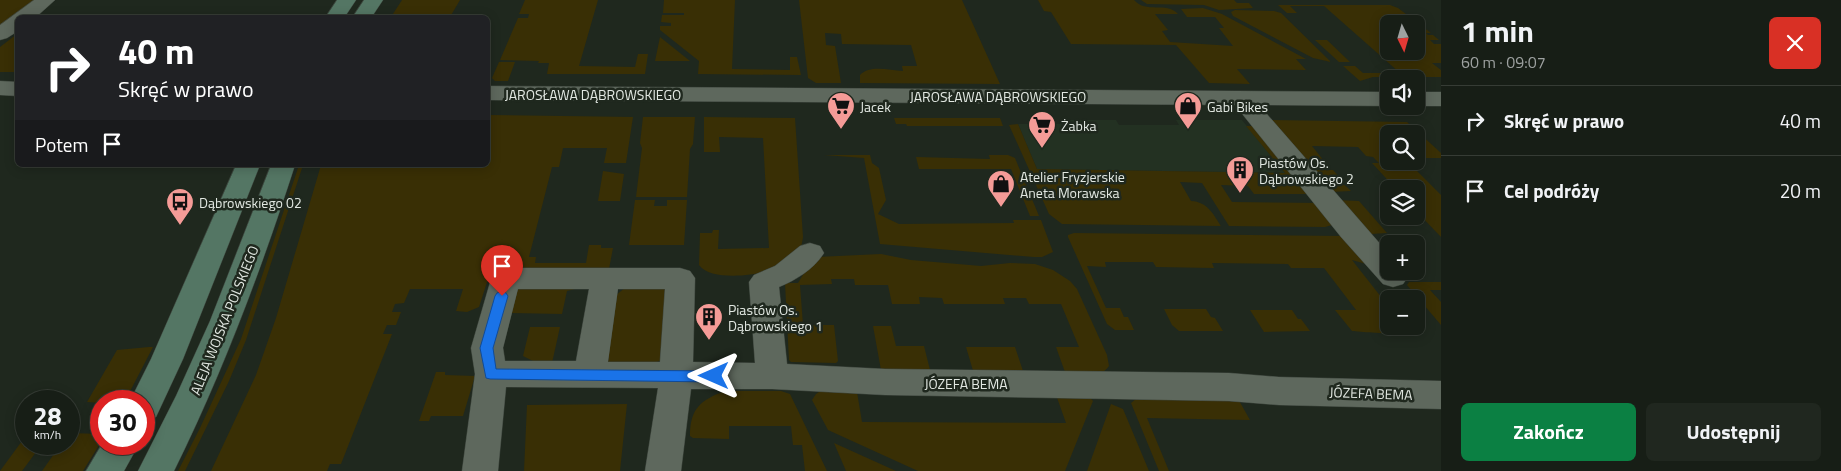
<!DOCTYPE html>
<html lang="pl">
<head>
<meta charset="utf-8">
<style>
  :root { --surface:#171e16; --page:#20271f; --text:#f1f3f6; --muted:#9ea2a1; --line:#363c35; --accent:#0b8043 }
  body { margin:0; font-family:"Titillium Web",sans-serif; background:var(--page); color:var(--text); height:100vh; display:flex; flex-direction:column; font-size:19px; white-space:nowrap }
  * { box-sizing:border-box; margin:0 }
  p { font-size:16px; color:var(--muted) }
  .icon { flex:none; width:28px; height:28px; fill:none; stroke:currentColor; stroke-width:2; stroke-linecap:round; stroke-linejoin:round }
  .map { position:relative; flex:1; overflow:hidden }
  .sheet { display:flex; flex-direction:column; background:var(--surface); width:400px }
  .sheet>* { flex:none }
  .guide { position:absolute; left:15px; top:15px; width:475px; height:152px; border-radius:8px; box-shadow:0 2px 12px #0003,0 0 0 1px var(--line); background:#202124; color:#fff; overflow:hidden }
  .needle { width:32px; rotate:175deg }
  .tools { position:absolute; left:1380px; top:15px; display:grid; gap:10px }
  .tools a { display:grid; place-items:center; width:45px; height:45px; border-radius:8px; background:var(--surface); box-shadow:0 2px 12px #0003,0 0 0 1px var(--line); font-size:25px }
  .speed { position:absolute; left:15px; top:390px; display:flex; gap:10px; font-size:25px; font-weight:700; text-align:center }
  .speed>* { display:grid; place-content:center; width:65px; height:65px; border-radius:50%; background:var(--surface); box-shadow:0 2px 12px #0003,0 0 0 1px var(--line); line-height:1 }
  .speed small { font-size:12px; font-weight:400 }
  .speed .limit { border:8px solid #d22; background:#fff; color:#111 }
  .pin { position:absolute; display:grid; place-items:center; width:42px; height:42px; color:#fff; margin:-51px -21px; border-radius:50% 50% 50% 0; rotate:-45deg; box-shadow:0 0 5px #0007 }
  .pin .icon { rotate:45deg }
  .me { position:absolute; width:55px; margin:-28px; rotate:270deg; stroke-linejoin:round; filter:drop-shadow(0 0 4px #0008) }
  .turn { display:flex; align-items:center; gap:18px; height:105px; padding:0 20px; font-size:22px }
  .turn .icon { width:65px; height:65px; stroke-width:2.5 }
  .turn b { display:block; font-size:35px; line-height:42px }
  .then { display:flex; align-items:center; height:48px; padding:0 20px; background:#0003; gap:10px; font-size:19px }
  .round { display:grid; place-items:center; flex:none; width:52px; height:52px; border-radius:8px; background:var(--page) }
  .summary { display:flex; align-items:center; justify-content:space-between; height:85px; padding:0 20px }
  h1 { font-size:30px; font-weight:700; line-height:38px }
  .button { display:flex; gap:10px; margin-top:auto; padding:10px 20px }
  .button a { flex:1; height:58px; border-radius:8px; background:var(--accent); color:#fff; font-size:20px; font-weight:700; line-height:58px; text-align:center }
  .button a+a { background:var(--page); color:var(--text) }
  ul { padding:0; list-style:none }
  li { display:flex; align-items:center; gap:15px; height:70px; padding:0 20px; border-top:1px solid var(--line) }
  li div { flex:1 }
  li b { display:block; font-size:19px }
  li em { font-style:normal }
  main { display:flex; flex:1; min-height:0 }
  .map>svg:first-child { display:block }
  .built { fill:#233122 }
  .green { fill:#392f05; fill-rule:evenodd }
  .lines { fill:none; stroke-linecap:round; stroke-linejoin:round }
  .street-casing { stroke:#3c443c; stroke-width:1 }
  .secondary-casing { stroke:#3c443c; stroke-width:1 }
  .street { fill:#5e685d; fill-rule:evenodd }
  .secondary { fill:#547664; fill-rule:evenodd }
  .route { fill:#1a73e8; stroke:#114b97 }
  .labels { text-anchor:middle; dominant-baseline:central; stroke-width:5; stroke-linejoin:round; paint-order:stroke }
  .street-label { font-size:14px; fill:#e2e8e2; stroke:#1f281e }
  .poi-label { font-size:14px; fill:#e2e8e2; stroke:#1f281e; text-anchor:start }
</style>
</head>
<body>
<main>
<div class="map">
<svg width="1441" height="471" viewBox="0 0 1441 471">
  <rect width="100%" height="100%" fill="#1f281e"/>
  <path class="built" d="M1064 120H1116L1119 125H1179L1176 120H1242L1285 173 1037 169 1018 124H1066Z"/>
  <path class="green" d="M0 0H36L0 26Z
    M402 0H460L450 17H391Z
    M525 0H598L579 66 635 67 638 54H648L645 74H547L549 63H538L539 61 500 60 518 18H528L529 14H519Z
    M664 0H735L732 69 790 70V57H797L801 75 698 74 699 61 660 30V26H671V23L661 22 662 15H684V13H663Z
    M799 0H962L1000 84 860 83V75C871 64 890 71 903 71L902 66H917L911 45 842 44 841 34 825 33 826 45 835 46 841 83H816L808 78Z
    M1038 0H1134C1146 14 1166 1 1178 14H1155L1168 30 1162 31 1170 42 1233 46 1219 28H1224L1215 17H1187L1181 9 1203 8 1222 14 1306 59H1296L1306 70 1237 69 1250 84 1209 83 1176 45 1071 44 1051 12 1044 11Z
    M1141 0H1234L1237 3H1249L1253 8 1219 10 1204 5 1147 4Z
    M1278 5H1390L1398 8 1431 33H1426L1428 35H1433L1439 40H1430L1434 44H1441V63H1432L1441 70V77H1373L1360 81 1343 66H1355L1363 73H1400L1324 6H1290L1297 13H1287ZM1389 24H1416V51H1389Z
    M1235 10 1274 11 1281 13 1331 62 1313 58 1233 16 1231 12Z
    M17 34V72H0V47Z
    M660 37 690 61H655Z
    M1315 40H1327L1350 62H1339Z
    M499 62H515L508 81H495L492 78Z
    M488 115 633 117 626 163H604L607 148H563L559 167H552L529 257H536L535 263H586L589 245H601V248H613L609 269 513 268 489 276 479 307 467 312 456 311 463 289H410L404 303 395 304 392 312H401L396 325H387L383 334H392L341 464H330L327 471H211L256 375 276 318 321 165H488Z
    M643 117H695L693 144 690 149 687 197H636L642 148 640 143Z
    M704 117 795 118 803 237C802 244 801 250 795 254 788 261 774 269 765 272 749 276 709 280 699 265L700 233H712L713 230H719L718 249 769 248 763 138 719 137 720 152H704Z
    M894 118H1000L1003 126H907L906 124H896Z
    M1266 120 1407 122 1441 153V158H1416V134H1389V161H1407L1441 195V237L1416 211V208L1421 207 1416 202V189H1396L1372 163H1379L1373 157 1366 156 1358 147 1312 146 1324 161H1305Z
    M1018 124 1037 169 1285 173 1246 126H1257L1313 194H1254L1248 186 1221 185 1232 202 1320 203 1332 225 1325 227 1229 226 1202 183 1180 182 1191 201C1208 202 1213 214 1221 226L1062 224 1049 214 1009 125Z
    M824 155H870L872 163 879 168 886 200 878 214 899 224 1014 223 1013 220H1041L1053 252 1042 257H1034L880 244 864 158Z
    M989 155H1008L1015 158 1039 216H1030L1011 169H919L916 157 990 159Z
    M299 165H303L246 340 229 381 185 471H178L200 428 241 339Z
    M1308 169 1333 170 1341 179 1334 180 1338 185H1345L1351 191 1330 192Z
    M603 171 624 174 620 201H598Z
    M635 200H655L654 206H667V200H687L684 245H629Z
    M1334 200 1359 201 1387 233 1371 234Z
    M1074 233 1342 236 1380 268 1352 260 1389 307V326H1416V320L1422 322C1421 326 1421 329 1416 332 1408 336 1364 332 1352 331L1335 310H1356L1324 268H1291L1288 264 1212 263 1214 268 1156 267 1153 262H1105L1106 267 1087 266 1106 308H1120L1124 317H1128L1134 330H1115L1107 324 1068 237V235Z
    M881 254 911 260 981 266 1010 263 1035 264 1053 270 1070 281 1077 289 1107 355 1109 366C1100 379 1081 375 1066 375L1056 347H1079L1061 304H1029L1026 298H1003L1005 304H944L942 298 919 297 920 304H892L888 285H855L854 279H831L832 284 800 285 803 325H834L838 361 836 363 791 362 789 360 785 283H798L807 268 817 257Z
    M1409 282H1441V290H1430L1441 302V325L1407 285Z
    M577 283 575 289 567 291 562 314 511 313 519 284Z
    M668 284 661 360 657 362H608L615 296 626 287Z
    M1164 309H1206L1211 317 1215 318 1223 331H1179L1172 325Z
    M1250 310H1292L1298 319H1301L1310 331 1264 332Z
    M873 326H891L896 346H924L931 374 881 370Z
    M530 327H560L552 363H537L523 356Z
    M149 347H153L125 401H101V403L87 402 117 350Z
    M966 347H1015L1024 374H974Z
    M436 372H445V375L475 376 463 416H431L429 421H419Z
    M822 390 857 392 862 422 1066 423 1055 392 1086 393 1093 401 1065 471H918L828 430 812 400 816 394Z
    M725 391H781L790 394 827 471H805L802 445H793L791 426H729V439L693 438 690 436C690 408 701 400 725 391Z
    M1142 394 1237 397 1250 420 1147 418 1169 471H1159L1131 403Z
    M627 404 620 471H524L527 405Z
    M1111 404 1123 409 1149 471H1087Z
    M69 433 101 434V442L83 471H42L61 444H69Z
    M22 441H26V444H42L22 471H0Z
    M834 443 896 471H846Z"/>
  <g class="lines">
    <defs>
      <path id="street" d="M34 0H55L35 18H18V31L7 38 0 40V25Z
        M0 81 18 82V96L0 95Z
        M488 86 1389 92V106L1259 105 1389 254V271H1404L1408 277 1403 284 1393 287 1383 284 1341 237 1235 105 488 100Z
        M1416 92H1441V106H1416Z
        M810 243 820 246 824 253C814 269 796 280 779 287L787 364 885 369 1229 373 1279 377 1441 381V409L1279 405 1229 401 885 395 772 389H691L681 471H645L658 388 506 387 498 471H462L475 374 471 348 491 279 496 272 506 268H680L690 271 695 278 693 362 755 363 749 282 754 275 775 266 800 246ZM518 289H589L576 361H505L503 348ZM618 289H665L660 362H608Z"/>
      <path id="secondary" d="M337 0H356L344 18H325Z
        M364 0H383L371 18H352Z
        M236 165H260L183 359 156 417 144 421V401H130L151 359Z
        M271 165H295C261 270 223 372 174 471H138L176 396 210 321Z
        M102 444H139L124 471H86Z"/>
    </defs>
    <use href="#street" class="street-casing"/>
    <use href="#secondary" class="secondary-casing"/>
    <use href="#street" class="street"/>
    <use href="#secondary" class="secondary"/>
  </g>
  <path class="route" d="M502 291 506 293 508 296 493 348 496 369 714 371 719 372 721 376 719 380 714 382 490 379 486 378 480 348 495 296 497 293Z"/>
  <defs>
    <symbol id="supermarket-pin" viewBox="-11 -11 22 30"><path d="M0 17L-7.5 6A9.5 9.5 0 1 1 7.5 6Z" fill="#f59b97" stroke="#1f281e"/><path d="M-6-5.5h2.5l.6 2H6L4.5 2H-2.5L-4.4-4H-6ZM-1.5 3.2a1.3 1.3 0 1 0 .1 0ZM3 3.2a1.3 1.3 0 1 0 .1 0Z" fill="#111"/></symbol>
    <symbol id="shop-pin" viewBox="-11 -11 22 30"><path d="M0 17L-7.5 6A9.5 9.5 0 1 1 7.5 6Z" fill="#f59b97" stroke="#1f281e"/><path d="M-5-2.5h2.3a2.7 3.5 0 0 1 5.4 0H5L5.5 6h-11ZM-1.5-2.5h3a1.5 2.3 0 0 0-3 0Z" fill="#111"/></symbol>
    <symbol id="building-pin" viewBox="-11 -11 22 30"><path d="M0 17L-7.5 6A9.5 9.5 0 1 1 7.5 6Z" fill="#f59b97" stroke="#1f281e"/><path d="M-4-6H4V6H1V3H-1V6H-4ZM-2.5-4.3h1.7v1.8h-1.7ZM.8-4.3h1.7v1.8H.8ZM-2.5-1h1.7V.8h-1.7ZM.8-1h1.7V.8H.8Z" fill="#111"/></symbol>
    <symbol id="bus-pin" viewBox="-11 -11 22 30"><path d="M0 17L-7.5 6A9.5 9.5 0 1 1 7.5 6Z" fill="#f59b97" stroke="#1f281e"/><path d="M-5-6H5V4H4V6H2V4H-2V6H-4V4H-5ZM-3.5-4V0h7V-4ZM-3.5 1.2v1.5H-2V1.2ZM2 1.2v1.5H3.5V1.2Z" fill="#111"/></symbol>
  </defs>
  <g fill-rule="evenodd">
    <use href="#supermarket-pin" x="825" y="90" width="32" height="43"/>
    <use href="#shop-pin" x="1172" y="90" width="32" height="43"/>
    <use href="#supermarket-pin" x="1026" y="109" width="32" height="43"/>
    <use href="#building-pin" x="1224" y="154" width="32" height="43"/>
    <use href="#shop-pin" x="985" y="168" width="32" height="43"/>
    <use href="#bus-pin" x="164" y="186" width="32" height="43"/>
    <use href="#building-pin" x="693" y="301" width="32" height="43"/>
  </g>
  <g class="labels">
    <g class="street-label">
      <text x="593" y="94">JAROSŁAWA DĄBROWSKIEGO</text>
      <text x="998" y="96">JAROSŁAWA DĄBROWSKIEGO</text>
      <text transform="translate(224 320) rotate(-68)">ALEJA WOJSKA POLSKIEGO</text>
      <text x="966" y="383">JÓZEFA BEMA</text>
      <text transform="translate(1371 393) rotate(2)">JÓZEFA BEMA</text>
    </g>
    <g class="poi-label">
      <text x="860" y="106">Jacek</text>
      <text x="1207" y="106">Gabi Bikes</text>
      <text x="1061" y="125">Żabka</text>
      <text x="1259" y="162">Piastów Os.<tspan x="1259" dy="16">Dąbrowskiego 2</tspan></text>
      <text x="1020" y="176">Atelier Fryzjerskie<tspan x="1020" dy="16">Aneta Morawska</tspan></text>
      <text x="199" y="202">Dąbrowskiego 02</text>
      <text x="728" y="309">Piastów Os.<tspan x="728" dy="16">Dąbrowskiego 1</tspan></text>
    </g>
  </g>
</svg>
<div class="tools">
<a><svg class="needle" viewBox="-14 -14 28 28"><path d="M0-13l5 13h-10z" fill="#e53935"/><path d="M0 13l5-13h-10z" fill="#9ea2a1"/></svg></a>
<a><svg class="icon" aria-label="sound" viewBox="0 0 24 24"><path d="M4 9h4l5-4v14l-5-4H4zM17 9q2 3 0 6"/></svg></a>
<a><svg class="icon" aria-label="search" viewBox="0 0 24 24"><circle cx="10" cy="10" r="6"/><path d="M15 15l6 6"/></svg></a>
<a><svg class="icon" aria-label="layers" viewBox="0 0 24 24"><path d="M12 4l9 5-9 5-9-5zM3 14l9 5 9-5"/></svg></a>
<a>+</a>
<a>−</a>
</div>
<div class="speed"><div>28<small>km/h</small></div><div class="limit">30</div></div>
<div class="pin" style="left:502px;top:296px;background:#d93025"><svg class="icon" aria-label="arrive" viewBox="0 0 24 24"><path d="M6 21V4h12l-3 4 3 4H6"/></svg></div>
<svg class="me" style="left:714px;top:376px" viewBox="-20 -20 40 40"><path d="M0-17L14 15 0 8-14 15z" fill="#1a73e8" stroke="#fff" stroke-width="4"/></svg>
<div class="guide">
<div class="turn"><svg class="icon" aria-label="right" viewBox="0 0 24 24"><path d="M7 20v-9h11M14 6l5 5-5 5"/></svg><div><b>40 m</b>Skręć w prawo</div></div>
<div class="then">Potem<svg class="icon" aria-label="arrive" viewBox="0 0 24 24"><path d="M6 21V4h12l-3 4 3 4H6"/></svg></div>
</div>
</div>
<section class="sheet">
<div class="summary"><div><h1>1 min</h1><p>60 m · 09:07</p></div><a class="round" style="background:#d93025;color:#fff"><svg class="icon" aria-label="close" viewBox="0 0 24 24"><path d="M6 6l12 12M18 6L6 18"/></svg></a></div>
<ul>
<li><svg class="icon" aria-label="right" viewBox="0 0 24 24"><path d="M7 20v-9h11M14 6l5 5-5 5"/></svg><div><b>Skręć w prawo</b></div><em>40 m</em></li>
<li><svg class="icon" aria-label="arrive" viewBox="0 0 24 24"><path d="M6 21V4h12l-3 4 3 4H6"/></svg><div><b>Cel podróży</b></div><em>20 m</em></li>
</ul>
<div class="button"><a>Zakończ</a><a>Udostępnij</a></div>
</section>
</main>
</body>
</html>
